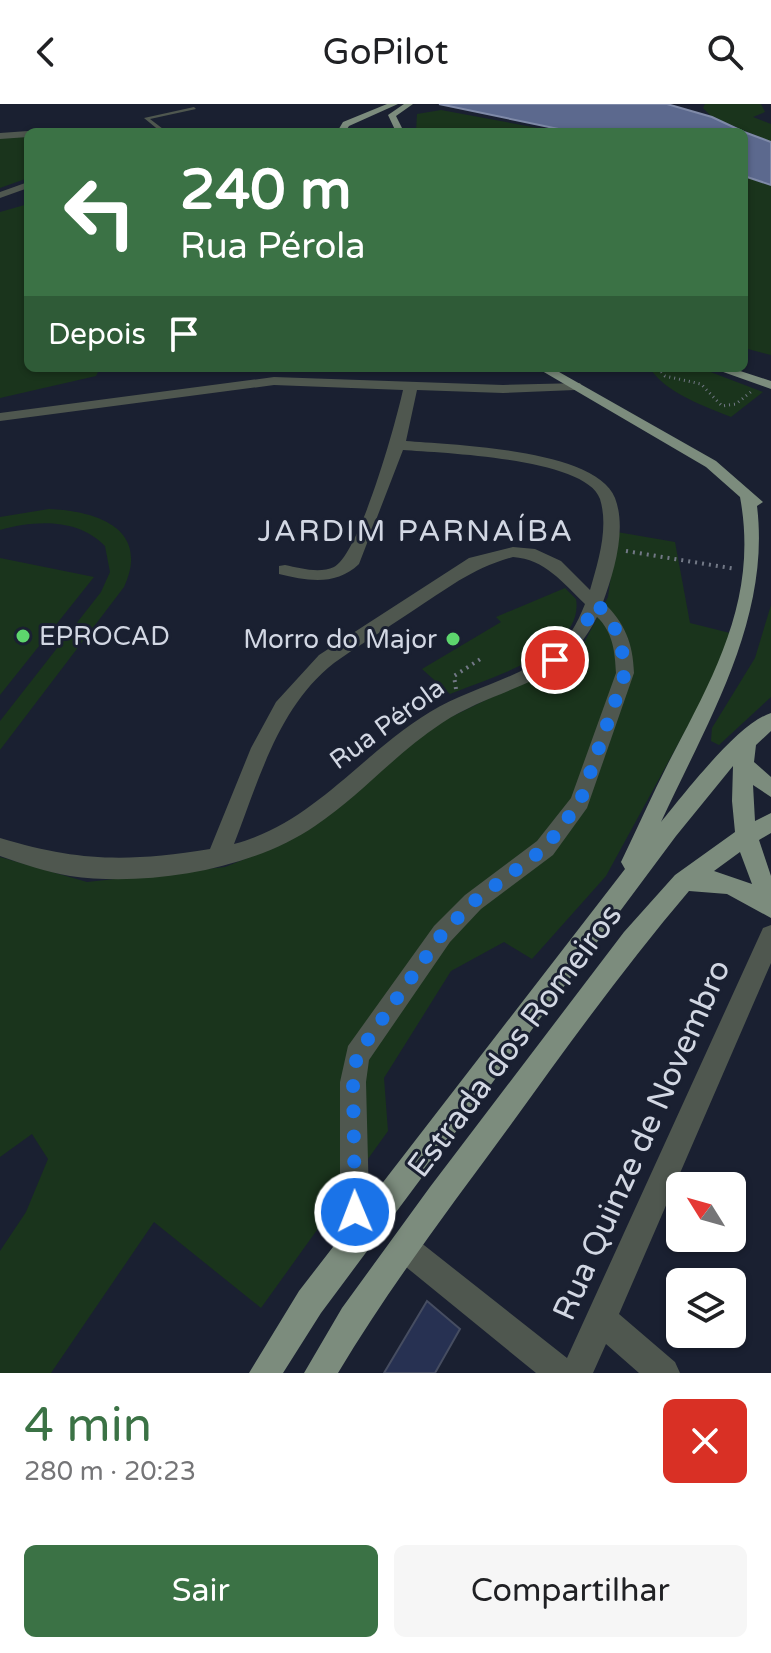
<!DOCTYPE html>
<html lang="pt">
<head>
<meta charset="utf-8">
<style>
  :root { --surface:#fff; --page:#f6f6f6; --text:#202124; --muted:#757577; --accent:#3b7245 }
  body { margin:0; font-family:"Varela Round",sans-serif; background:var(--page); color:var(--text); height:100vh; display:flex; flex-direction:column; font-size:30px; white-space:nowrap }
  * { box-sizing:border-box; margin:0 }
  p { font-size:26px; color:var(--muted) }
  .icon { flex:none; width:44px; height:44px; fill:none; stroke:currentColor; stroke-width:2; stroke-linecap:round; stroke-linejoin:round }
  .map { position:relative; height:1269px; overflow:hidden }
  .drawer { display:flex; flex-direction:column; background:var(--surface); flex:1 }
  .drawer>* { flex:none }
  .guide { position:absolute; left:24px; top:24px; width:724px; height:244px; border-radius:12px; box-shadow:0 2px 6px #0004; background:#3b7245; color:#fff; overflow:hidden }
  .needle { width:52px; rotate:307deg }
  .fabs { position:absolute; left:666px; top:1068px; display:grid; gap:16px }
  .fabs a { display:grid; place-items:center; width:80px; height:80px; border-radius:12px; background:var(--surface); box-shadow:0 2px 6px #0004; font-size:40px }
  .pin { position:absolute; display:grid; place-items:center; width:68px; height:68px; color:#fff; margin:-34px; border:4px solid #fff; border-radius:50%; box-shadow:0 2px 8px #0007 }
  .me { position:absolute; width:88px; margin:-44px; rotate:359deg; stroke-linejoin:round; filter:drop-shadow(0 0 6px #0008) }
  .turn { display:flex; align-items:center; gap:28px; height:168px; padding:0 24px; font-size:36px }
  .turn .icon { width:104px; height:104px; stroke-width:2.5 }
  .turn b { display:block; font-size:56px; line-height:68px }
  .then { display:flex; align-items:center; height:76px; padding:0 24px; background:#0003; gap:16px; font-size:30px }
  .round { display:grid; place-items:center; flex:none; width:84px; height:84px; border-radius:12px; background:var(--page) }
  .overview { display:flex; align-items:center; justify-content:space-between; height:136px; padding:0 24px }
  h1 { font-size:48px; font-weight:600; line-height:60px; color:var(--accent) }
  .primary-button { display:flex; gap:16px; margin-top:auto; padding:16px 24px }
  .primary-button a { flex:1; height:92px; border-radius:12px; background:var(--accent); color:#fff; font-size:32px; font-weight:600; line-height:92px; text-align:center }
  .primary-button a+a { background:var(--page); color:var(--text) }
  header { display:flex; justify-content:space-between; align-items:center; height:104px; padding:0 24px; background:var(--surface); font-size:36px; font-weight:600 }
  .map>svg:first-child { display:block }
  .green { fill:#1a341c }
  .water { fill:#5c698e; stroke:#7f8aa8; stroke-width:2 }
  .building { fill:#273152; stroke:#464d61; stroke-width:2 }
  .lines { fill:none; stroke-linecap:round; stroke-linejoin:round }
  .path-far1 { stroke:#727886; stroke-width:3; stroke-dasharray:1 4; stroke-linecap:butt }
  .path { stroke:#727886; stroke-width:4; stroke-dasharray:2 5; stroke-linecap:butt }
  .service { fill:#4f574f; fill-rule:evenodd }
  .minor { fill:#4f574f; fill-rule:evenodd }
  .primary { fill:#7c8c7d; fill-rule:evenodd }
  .route { stroke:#1a73e8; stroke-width:14; stroke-dasharray:0 25.2 }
  .poi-dot { fill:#5dd56d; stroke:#1a2031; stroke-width:3 }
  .labels { text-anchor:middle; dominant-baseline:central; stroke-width:6; stroke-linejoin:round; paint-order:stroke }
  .poi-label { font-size:26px; fill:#d2d7e3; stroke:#1a2031; text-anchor:start }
  .street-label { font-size:26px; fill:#d2d7e3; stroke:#1a2031 }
  .quarter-label { font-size:30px; letter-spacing:2px; fill:#d2d7e3; stroke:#1a2031 }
  .near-street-label { font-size:32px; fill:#d2d7e3; stroke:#1a2031 }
</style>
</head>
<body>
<header><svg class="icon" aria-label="back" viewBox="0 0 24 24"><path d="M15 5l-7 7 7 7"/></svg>GoPilot<svg class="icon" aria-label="search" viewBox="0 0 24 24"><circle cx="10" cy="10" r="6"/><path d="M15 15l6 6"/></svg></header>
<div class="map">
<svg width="771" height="1269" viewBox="0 0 771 1269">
  <rect width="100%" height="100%" fill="#1a2031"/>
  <path class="green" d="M705 0H761L765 8 753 13 771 20V38L712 13 703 4Z
    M441 6 559 28H416L417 10Z
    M28 31V74L0 84V34Z
    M744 72 771 81V251L744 244Z
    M28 100V264H100L96 272 0 294V108Z
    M650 264H700L763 288 731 313C706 303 664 288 650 264Z
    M49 405C96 407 151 424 124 483L0 646V617L101 488 110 468 105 442C78 414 35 416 0 426V413Z
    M617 428 675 438 690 519 734 530 725 554 606 772 532 855 504 838 451 867 384 974 388 1027 261 1204 154 1118 51 1269H0V1147L26 1108 48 1055 32 1030 0 1053V753L87 778 225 763 285 739 418 629 560 560 584 539 608 493Z
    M0 454 94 473 0 591Z
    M565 484 576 495C585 548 488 574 450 590L422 565 501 518 496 513Z
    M771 501V593L719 641 711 637 712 624 755 554Z"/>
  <path class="water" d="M439 0H667L712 13 744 28H573Z
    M744 28 771 38V81L744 72Z"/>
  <path class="building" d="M427 1197 460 1225 435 1269H384Z"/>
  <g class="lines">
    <path class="path-far1" d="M658 264 665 272 701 280 722 302 736 300 752 287
      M673 264 703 266"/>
    <path class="path" d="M626 447 736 465
      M456 585 454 572 482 554"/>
    <path class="service" d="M194 3 196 5 150 15 167 28H161L144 14Z"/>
    <path class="minor" d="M28 27V33L0 35V29Z
      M28 78V84L0 94V88Z
      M274 273 503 281 580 279 582 282 575 286 503 289 417 286 406 337C453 341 596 345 615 394 627 425 614 468 603 498 625 519 633 539 634 569L587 704 553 751 481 805 450 838 369 956 366 978 370 1137 365 1147 355 1152 345 1147 340 1137V978L348 942 434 822 465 791 537 737 571 694 616 569C615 548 613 528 597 513 562 584 502 580 442 619 396 649 360 692 315 722 251 766 147 783 70 772 46 768 23 760 0 752V734C80 758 128 758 210 745L251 644 276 598 319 551 469 454 513 443 535 445 561 457 590 486C598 458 609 424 600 395 586 354 442 349 403 346L359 460C336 482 308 477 279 470V462L285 461C300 464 319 470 334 463 360 449 396 318 403 286L274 281 0 317V309ZM513 453C545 455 563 479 585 500 577 520 568 537 550 550 514 576 468 585 430 608 362 649 314 719 234 740 259 676 278 603 334 559 359 541 386 525 411 508 447 485 472 464 513 453Z
      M771 821V859L619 1210 675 1258 680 1269H639L606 1240 593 1269H536L395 1154 390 1144 395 1134 405 1129 415 1134 567 1254 763 824Z"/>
    <path class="primary" d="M387 0H398L349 22 345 28H337L343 18Z
      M404 0H413L396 12 404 28H396L388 11Z
      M537 264H552L716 357 763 398 757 402C771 516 706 620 661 718 684 690 738 619 771 609V627L756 641 754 658 771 673V693L753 681 755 717 771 709V729L759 736 771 772V814L727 790 689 787C626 861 569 940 512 1019 452 1101 390 1182 338 1269H304L342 1204 430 1083 624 828 675 771 735 728 732 697 733 662 676 732 321 1209 283 1269H249L299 1187 625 765 621 758C639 721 655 684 674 648 718 564 758 490 740 393L706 363ZM740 748 752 780 714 767Z
      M712 264H731L771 277V285Z"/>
  </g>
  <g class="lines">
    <path class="route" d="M355 1108 353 978 357 951 442 830 473 798 545 744 580 698 625 569 620 532 597 499 576 536 555 556"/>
  </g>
  <g class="poi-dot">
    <circle cx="23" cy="532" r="8"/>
    <circle cx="453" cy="535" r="8"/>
  </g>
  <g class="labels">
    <g class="poi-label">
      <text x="39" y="532">EPROCAD</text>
      <text x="437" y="535" text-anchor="end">Morro do Major</text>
    </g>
    <g class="street-label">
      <text transform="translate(387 620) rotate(-36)">Rua Pérola</text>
    </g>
    <g class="quarter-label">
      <text x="416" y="427">JARDIM PARNAÍBA</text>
    </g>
    <g class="near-street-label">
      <text transform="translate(515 937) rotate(-53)">Estrada dos Romeiros</text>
      <text transform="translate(642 1036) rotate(-66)">Rua Quinze de Novembro</text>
    </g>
  </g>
</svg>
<div class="fabs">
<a><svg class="needle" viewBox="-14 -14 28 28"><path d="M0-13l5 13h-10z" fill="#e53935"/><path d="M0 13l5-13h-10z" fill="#757577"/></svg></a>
<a><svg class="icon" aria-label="layers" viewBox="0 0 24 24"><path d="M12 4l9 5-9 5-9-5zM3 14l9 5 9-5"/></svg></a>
</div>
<div class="pin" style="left:555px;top:556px;background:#d93025"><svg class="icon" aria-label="arrive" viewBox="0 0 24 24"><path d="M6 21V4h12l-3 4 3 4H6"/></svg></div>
<svg class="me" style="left:355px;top:1108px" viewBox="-20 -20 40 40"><circle r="17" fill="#1a73e8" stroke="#fff" stroke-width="3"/><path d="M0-11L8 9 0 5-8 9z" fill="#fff"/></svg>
<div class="guide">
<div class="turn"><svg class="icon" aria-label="left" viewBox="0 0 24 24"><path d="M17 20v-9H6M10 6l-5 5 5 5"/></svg><div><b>240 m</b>Rua Pérola</div></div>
<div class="then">Depois<svg class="icon" aria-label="arrive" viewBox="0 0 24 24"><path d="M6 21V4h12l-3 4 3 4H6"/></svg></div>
</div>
</div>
<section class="drawer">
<div class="overview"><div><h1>4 min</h1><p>280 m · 20:23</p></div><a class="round" style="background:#d93025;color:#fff"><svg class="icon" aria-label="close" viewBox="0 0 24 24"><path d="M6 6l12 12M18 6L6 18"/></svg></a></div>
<div class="primary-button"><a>Sair</a><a>Compartilhar</a></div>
</section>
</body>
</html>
